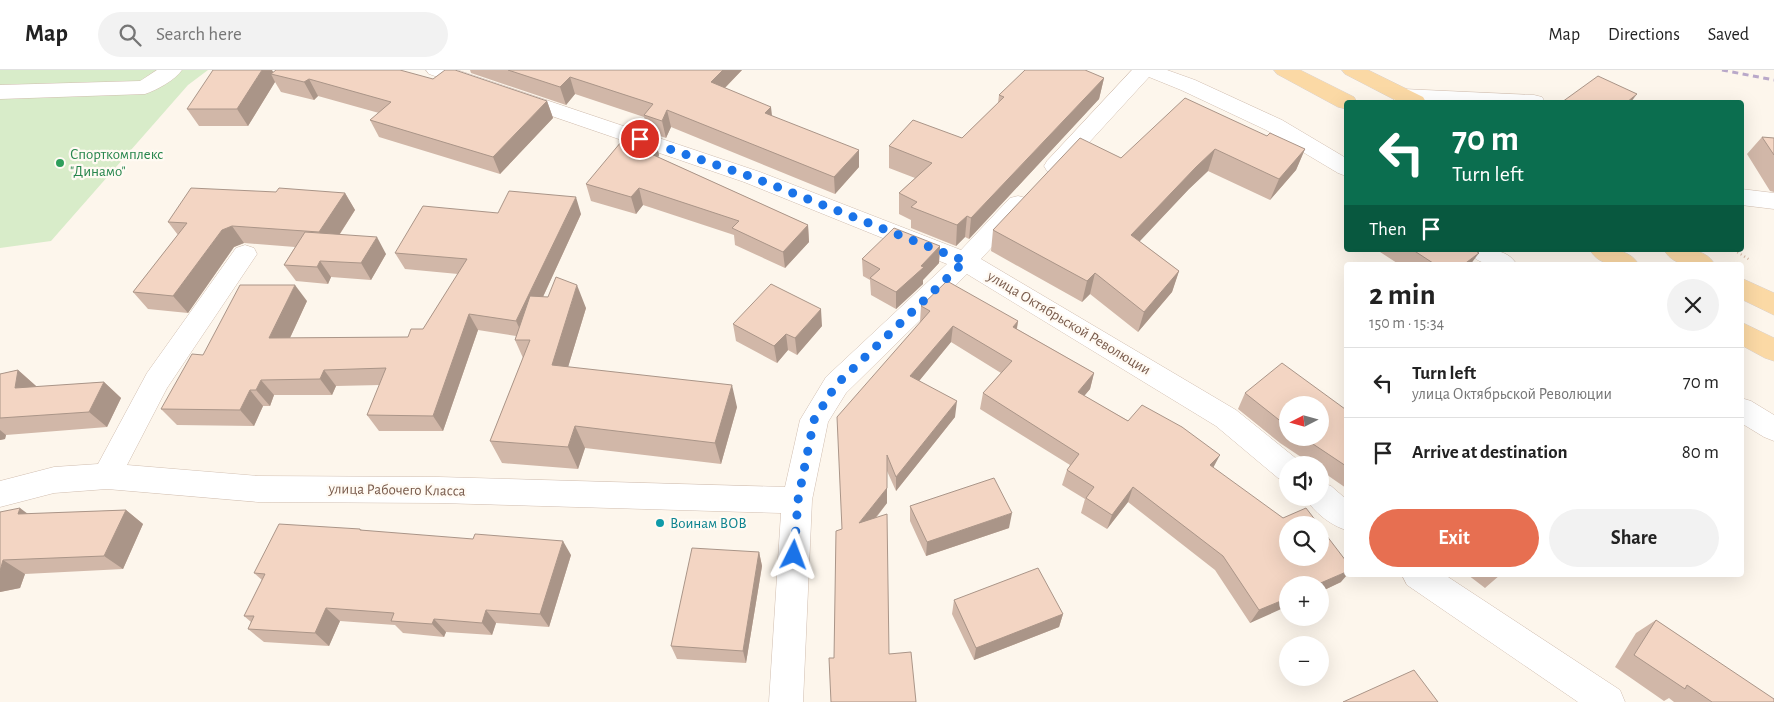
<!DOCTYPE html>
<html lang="en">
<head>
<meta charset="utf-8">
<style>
  :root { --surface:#fff; --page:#f2f2f2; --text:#222; --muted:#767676; --line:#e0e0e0; --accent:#e76f51 }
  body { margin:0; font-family:"Alegreya Sans",sans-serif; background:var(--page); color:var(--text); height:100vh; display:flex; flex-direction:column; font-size:19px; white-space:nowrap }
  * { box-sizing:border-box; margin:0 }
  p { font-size:16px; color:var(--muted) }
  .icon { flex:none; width:28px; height:28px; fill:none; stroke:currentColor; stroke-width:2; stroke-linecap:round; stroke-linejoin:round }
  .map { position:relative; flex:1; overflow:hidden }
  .details { position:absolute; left:1344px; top:192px; width:400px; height:315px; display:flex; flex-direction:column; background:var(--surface); border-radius:5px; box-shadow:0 5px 20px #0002 }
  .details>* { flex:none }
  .hud { position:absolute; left:1344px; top:30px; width:400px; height:152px; border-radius:5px; box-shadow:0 5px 20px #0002; background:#0b6e4f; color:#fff; overflow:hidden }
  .needle { width:32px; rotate:264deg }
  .controls { position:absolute; left:1279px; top:326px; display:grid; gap:10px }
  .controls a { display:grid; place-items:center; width:50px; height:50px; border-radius:50%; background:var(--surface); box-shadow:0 5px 20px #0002; font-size:25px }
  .pin { position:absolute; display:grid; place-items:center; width:42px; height:42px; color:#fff; margin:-21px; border:2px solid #fff; border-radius:50%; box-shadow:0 1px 5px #0007 }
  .me { position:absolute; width:55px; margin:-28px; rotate:3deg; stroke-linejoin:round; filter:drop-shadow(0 0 4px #0008) }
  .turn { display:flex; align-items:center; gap:18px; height:105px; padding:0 25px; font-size:22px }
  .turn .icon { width:65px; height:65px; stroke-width:2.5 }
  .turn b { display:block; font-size:35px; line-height:42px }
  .then { display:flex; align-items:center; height:48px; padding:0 25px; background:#0003; gap:10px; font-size:19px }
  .round { display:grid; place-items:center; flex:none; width:52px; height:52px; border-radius:26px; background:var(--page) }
  .headline { display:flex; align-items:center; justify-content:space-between; height:85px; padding:0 25px }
  h1 { font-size:30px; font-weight:700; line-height:38px }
  .cta { display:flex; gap:10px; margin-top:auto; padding:10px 25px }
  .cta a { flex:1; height:58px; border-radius:30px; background:var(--accent); color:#fff; font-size:20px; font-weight:700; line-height:58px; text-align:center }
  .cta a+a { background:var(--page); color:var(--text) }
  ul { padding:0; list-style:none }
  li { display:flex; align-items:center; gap:15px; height:70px; padding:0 25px; border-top:1px solid var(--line) }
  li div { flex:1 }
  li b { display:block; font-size:19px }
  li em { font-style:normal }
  header { display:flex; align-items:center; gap:30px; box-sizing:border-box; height:70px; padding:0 25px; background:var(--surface); border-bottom:1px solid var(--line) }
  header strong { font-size:24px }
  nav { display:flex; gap:28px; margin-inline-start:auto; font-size:18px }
  .search { width:350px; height:45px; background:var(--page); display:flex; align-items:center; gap:12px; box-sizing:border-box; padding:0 18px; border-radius:28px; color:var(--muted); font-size:19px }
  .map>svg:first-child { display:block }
  .green { fill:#d8ecc9 }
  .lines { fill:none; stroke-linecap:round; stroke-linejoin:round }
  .minor-casing { stroke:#d1beb0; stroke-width:1 }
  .major-casing { stroke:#dad1cd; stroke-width:1 }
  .path { stroke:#d9b8a5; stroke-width:2.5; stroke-dasharray:1 3; stroke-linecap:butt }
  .minor { fill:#fff; fill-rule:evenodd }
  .major { fill:#fbd9a5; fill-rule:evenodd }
  .rail { stroke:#b9a8c9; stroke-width:3; stroke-dasharray:6 4.5; stroke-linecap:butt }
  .wall { fill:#d1b7a8; fill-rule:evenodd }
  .shaded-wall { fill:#aa9588 }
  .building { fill:#f3d5c3; stroke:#aa9588 }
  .route { stroke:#1a73e8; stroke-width:9; stroke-dasharray:0 16.2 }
  .leisure-dot { fill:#2e9e5b; stroke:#fffaf3; stroke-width:2 }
  .culture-dot { fill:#0f9aa8; stroke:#fffaf3; stroke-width:2 }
  .labels { text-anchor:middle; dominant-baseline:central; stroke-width:4.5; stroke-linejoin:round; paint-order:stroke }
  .leisure-label { font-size:15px; fill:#27864d; stroke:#fffaf3; text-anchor:start }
  .street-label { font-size:15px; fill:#7a5c4d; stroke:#fffaf3 }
  .culture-label { font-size:15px; fill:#0d838f; stroke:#fffaf3; text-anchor:start }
</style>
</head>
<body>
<header>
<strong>Map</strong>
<div class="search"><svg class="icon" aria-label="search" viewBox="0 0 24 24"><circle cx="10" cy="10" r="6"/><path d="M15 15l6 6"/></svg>Search here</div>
<nav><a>Map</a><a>Directions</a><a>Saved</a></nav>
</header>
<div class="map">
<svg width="1774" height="632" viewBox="0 0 1774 632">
  <rect width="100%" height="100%" fill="#fdf6ec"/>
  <path class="green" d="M0 0H208L188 15 51 171 0 178Z"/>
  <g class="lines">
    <defs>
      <path id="minor" d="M157 0H182C175 10 157 20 145 24L0 29V15L140 11Z
        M426 0H457L760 102 961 180 1010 128 1018 126 1026 128 1030 134 1026 140 981 189 1236 340 1298 390 1301 395H1288V411L1278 408 1216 356 967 204 846 323 828 352 812 430 803 632H769L781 443 439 433 258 432 107 419 54 423 0 437V411L54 397 98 394 147 303 236 178 245 175 254 178 257 184 167 318 127 395 258 406 439 407 785 417 800 350 826 307 947 194 744 112 429 4Z
        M1132 0H1167L1195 10 1282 50 1346 88V106L1338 103 1266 60 1181 20 1149 7 1063 101 1055 104 1047 101 1044 96 1047 91Z
        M1403 19 1534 25 1542 27 1545 32H1402L1395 31 1392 26 1395 21Z
        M1741 119 1774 123V139L1741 135Z
        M1468 180C1486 180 1507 177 1517 195 1499 195 1478 198 1468 180Z
        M1741 328 1751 331 1774 345V371L1764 367 1741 353Z
        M1320 412 1331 416 1346 429V460C1332 456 1313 442 1306 428H1320Z
        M1402 505H1445L1620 620 1625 632H1578L1407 515Z"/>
      <path id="major" d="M1274 0H1300L1354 27 1357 32H1346V39L1338 37 1277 4Z
        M1342 0H1368L1423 27 1426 32H1399L1345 4Z
        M1590 180C1608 180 1629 177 1639 195 1621 195 1600 198 1590 180Z
        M1664 180C1682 180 1705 176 1715 195 1697 195 1675 199 1664 180Z
        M1741 208 1774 223V245L1741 229Z
        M1741 252 1774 268V291L1765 288 1741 275Z"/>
    </defs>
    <use href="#minor" class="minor-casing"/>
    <use href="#major" class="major-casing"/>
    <path class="path" d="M1734 180 1750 190"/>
    <use href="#minor" class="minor"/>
    <use href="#major" class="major"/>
    <path class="rail" d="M1722 0 1774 10"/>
  </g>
  <path class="wall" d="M470 0H742L725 18 859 97 835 124 671 57 666 68 648 62 644 47 575 24 566 35 471 3Z
    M273 2 433 9 547 31 553 48 500 104 379 67 370 50 379 43 318 26 314 30 281 22 275 12 248 56H199L187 39Z
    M1104 8 1099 29 969 169 965 167 956 176 911 158V150L899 144V123L915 108 889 98V76L962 68 998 33 999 25Z
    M1267 66 1305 79 1296 100 1270 130 1208 101 1189 119 1139 171 1179 201 1172 222 1138 262 1090 224 1082 232 991 181 993 160 1121 88Z
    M1762 67 1774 68V122L1770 121 1747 84Z
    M655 68 659 85 658 87 808 155 809 172 785 198 735 175 734 165 643 135 636 144 591 131 586 114Z
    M276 122 345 123 355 140 340 164 386 184 371 210 331 207 328 214 296 211 284 195 295 177 244 173 234 177 188 243 148 239 133 222 178 165 168 152Z
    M498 143 581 144 543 227 586 238 568 297 737 337 721 394 585 378 578 399 502 393 490 371 523 288 515 270 516 266 478 260 443 361H379L367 345 380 315 336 316 332 325H274L270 336H263L254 356 177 355 161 339 203 285 307 231 290 268 408 267 423 259 458 204 405 199 395 183Z
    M940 176 939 193 923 210V214L896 239 871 225 870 210 863 206 862 189Z
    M1377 180H1474L1470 195H1400Z
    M921 236 1018 251 1017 259 1094 303 1090 319 1084 326 1213 398 1341 512 1320 522V515L1250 553 1215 500 1128 432 1107 459 1081 443 1085 429 1062 415 1067 400 1070 395 980 339 983 323 1001 303 951 272 919 311 955 347 896 421 887 401V433L876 448 834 588 920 252Z
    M733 254 822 256 797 285 788 280 777 293 736 271Z
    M18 300 36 316V317L104 312 121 328 107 357 6 365 5 369 0 370V304Z
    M1245 323 1345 339 1346 338V418L1320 400V395H1313L1280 373 1238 339ZM1288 335 1320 368H1288Z
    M910 436 1009 458 926 486 910 451Z
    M126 440 143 454 123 499 25 504 20 518 0 522V442L28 444Z
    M360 459 362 460 571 485 549 557 496 553 492 565 446 562 444 567 403 563 395 555 340 551 329 576 264 572 248 559 251 552 244 546 262 510 254 503Z
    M759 482 762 496 746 593 677 589 671 576Z
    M1468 505H1500L1485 518Z
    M954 530 1063 544 1059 557 974 590 952 544Z
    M1656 550 1774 632H1674L1669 628 1664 631 1615 597 1636 563Z"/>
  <path class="shaded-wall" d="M262 0H272L275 5 271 4 275 12 248 56 237 39Z
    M723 0H742L713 30 711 12Z
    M570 7 575 24 566 35 560 17Z
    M1104 8 1099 29 969 169 971 148Z
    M309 9 318 26 314 30 304 12Z
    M1637 24 1631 32H1627Z
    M547 31 553 48 500 104 493 87Z
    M771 37 773 54 765 43Z
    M667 40 671 57 666 68 662 51Z
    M655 68 659 85 653 100 649 83Z
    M1215 79 1208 101 1189 119 1125 187 1131 165 1196 97Z
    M1305 79 1296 100 1270 130 1279 109Z
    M859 80V97L835 124 834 107Z
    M639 118 643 135 636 144 631 127Z
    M345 123 355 140 330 179 319 162Z
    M576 127 581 144 524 268 516 251Z
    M967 146 965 167 956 176 957 155Z
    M808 155 809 172 785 198 783 182Z
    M232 156 244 173 234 177 188 243 173 226 222 160Z
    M377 167 386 184 371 210 361 193Z
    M940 176 939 193 923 210V214L896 239V222Z
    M1479 183 1470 195H1463Z
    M320 191 331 207 328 214 317 197Z
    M1179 201 1172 222 1138 262 1144 242Z
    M1095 203 1090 224 1082 232 1087 211Z
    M295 215 307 231 282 285 269 268Z
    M577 215 586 238 562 317 552 295Z
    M821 239 822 256 797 285 795 268Z
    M469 244 478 260 443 361 433 346Z
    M1018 251 1015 268 1013 257Z
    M953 256 951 272 910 322V306Z
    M786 264 788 280 777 293 774 276Z
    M18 300 36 316 33 334 15 318Z
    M324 300 336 316 332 325 320 309Z
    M1094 303 1090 319 1074 338 1078 322Z
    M261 310 274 325 270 336 256 320Z
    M104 312 121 328 107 357 89 342Z
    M732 315 737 337 721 394 715 373Z
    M250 320 263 336 254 356 240 340Z
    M957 331 955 347 896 421V407Z
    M575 356 585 378 578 399 568 377Z
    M0 360 6 365 5 369 0 370Z
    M1220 385 1212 400 1210 395Z
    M1133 417 1128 432 1107 459 1112 445Z
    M887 418V433L860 467 859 453Z
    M20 438 40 453 18 444Z
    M126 440 143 454 123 499 104 486Z
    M1012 443 1009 458 926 486 927 472Z
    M563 471 571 485 549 557 540 544Z
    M759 482 762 496 746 593 743 581Z
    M3 490 25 504 20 518 0 522V501Z
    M1346 502V505H1347L1341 512 1320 522V515H1316Z
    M1288 528V536L1250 553 1259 540Z
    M326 538 340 551 329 576 315 563Z
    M486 540 496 553 492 565 482 553Z
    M1063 544 1059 557 974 590 976 578Z
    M434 549 446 562 444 567 432 554Z"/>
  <path class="building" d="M213 0H262L237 39H187Z
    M276 0H400L433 9 445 0H455L547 31 493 87 370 50 391 32 309 9 304 12 271 4Z
    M508 0H723L711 12 771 37 765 43 859 80 834 107 667 40 662 51 644 45 653 34 570 7 560 17Z
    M1025 0H1085L1104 8 971 148 967 146 957 155 911 137 917 132 899 123 932 93 889 76 913 50 962 68 1004 27 999 25Z
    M1598 6 1637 24 1627 32H1562Z
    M1185 28 1267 66 1270 63 1305 79 1279 109 1215 79 1196 97 1131 165 1179 201 1144 242 1095 203 1087 211 993 160 1080 68 1121 88Z
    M631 60 655 68 649 83 808 155 783 182 732 158 739 151 639 118 631 127 586 114Z
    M1762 67 1774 68V85Z
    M191 118 276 122 279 118 345 123 319 162 232 156 222 160 173 226 133 222 187 153 168 152Z
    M509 121 576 127 516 251 469 244 433 346 367 345 386 298 324 300 320 309 261 310 256 320H250L240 340 161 339 192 284 203 285 240 215H295L269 268 408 267 411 259H423L467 189 395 183 423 136 498 143Z
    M894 158 940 176 921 196 924 197 896 222 870 208 880 199 862 189Z
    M305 162 377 167 361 193 320 191 317 197 284 195Z
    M1413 180H1474L1479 183 1463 195H1436Z
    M556 207 577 215 552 295 732 315 715 373 575 356 568 377 490 371 530 270H515L530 226 548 227Z
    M947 211 1018 251 1013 257 1094 303 1078 322 1128 351 1142 335 1182 357 1220 385 1210 395 1283 448 1306 438 1319 455H1288V488H1320V457L1346 491V502L1316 515H1288V528L1259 540 1223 486 1133 417 1112 445 1086 428 1094 417 1067 400 1079 384 983 323 1012 291 953 256 910 306 957 331 896 407 887 385V418L859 453 887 444 889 584 911 582 916 632H831L829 588H834L836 461 842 459 837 347 930 241 921 236Z
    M771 214 821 239 795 268 786 264 774 276 733 254Z
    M1282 293 1345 339 1346 338V396L1304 368H1320V335H1288V357L1245 323Z
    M18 300 15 318 104 312 89 342 0 348V304Z
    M994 408 1012 443 927 472 910 436Z
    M20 438 18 444 126 440 104 486 3 490 0 501V442Z
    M279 454 360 459V460L473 469 475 464 563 471 540 544 486 540 482 553 434 549 432 554 391 551 394 543 326 538 315 563 248 559 254 546H244L265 504 254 503Z
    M692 478 759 482 743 581 671 576Z
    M1038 498 1063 544 976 578 954 530Z
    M1656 550 1774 629V632H1712L1687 615 1685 619 1634 585Z
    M1414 600 1438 632H1343Z"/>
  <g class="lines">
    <path class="route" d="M640 69 752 107 965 191 836 315 814 350 798 430 794 485"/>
  </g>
  <circle class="leisure-dot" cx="60" cy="93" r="5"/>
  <circle class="culture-dot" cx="660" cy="453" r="5"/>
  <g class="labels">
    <g class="leisure-label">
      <text x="70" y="84">Спорткомплекс<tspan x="70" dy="17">"Динамо"</tspan></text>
    </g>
    <g class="street-label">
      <text transform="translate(1069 253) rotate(31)">улица Октябрьской Революции</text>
      <text transform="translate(397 420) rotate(1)">улица Рабочего Класса</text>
    </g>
    <g class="culture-label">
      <text x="670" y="453">Воинам ВОВ</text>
    </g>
  </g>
</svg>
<div class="controls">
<a><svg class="needle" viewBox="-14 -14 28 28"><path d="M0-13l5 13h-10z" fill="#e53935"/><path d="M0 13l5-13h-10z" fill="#767676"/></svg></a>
<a><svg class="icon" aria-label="sound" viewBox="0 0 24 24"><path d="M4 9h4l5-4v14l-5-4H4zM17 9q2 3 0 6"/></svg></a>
<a><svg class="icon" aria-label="search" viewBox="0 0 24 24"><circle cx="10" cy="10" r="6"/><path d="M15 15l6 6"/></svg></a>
<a>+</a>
<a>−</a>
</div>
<div class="pin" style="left:640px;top:69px;background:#d93025"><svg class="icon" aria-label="arrive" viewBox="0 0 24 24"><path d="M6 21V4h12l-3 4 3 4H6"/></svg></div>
<svg class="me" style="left:794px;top:485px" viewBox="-20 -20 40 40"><path d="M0-17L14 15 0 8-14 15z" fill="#1a73e8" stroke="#fff" stroke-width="4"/></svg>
<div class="hud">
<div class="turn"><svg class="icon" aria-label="left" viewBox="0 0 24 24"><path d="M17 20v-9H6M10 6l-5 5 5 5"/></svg><div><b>70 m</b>Turn left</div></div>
<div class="then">Then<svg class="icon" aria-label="arrive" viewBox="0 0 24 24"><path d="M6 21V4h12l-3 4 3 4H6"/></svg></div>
</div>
<section class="details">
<div class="headline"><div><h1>2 min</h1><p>150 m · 15:34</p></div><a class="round"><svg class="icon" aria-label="close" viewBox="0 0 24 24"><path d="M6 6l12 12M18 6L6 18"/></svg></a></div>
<ul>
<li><svg class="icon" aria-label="left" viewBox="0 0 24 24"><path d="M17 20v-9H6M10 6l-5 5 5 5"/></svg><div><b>Turn left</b><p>улица Октябрьской Революции</p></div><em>70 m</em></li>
<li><svg class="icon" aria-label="arrive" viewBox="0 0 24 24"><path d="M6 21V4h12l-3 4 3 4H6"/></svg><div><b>Arrive at destination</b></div><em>80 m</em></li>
</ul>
<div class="cta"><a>Exit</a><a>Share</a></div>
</section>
</div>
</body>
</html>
